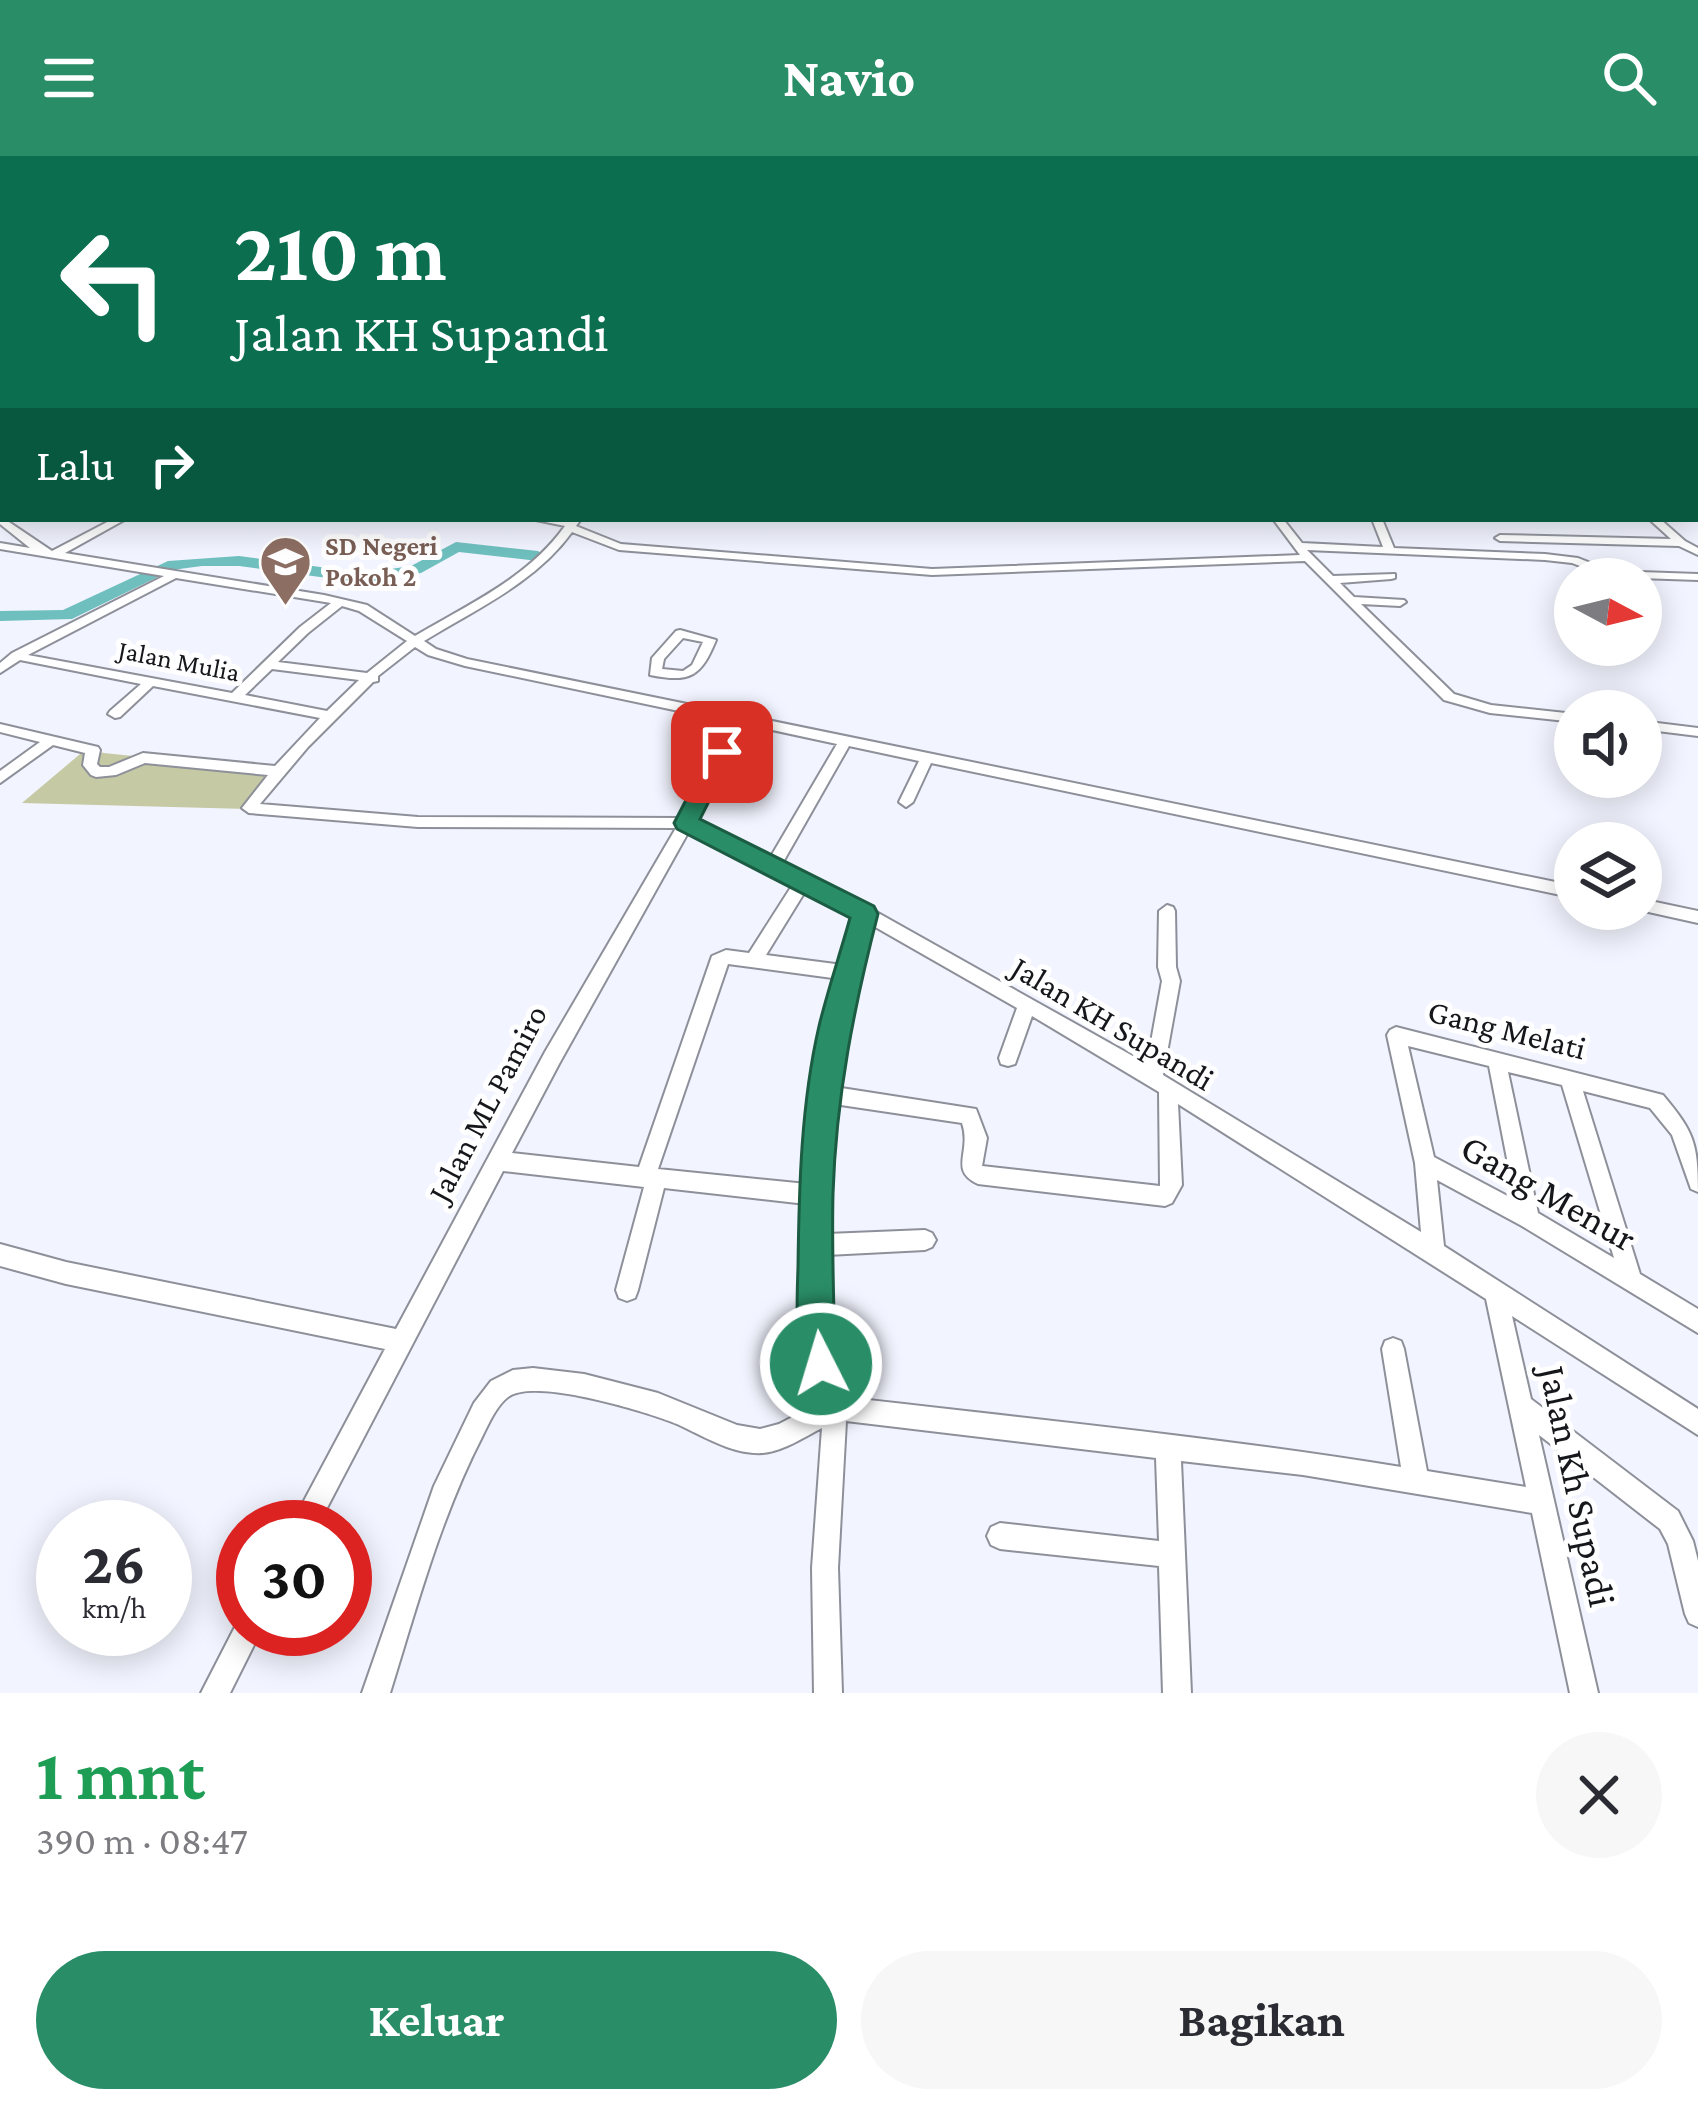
<!DOCTYPE html>
<html lang="id">
<head>
<meta charset="utf-8">
<style>
  :root { --surface:#fff; --page:#f7f7f7; --text:#2b2b33; --muted:#7c7c81; --accent:#298d67 }
  body { margin:0; font-family:"Crimson Pro",serif; background:var(--page); color:var(--text); height:100vh; display:flex; flex-direction:column; font-size:45px; white-space:nowrap }
  * { box-sizing:border-box; margin:0 }
  p { font-size:39px; color:var(--muted) }
  .icon { flex:none; width:66px; height:66px; fill:none; stroke:currentColor; stroke-width:2; stroke-linecap:round; stroke-linejoin:round }
  .map { position:relative; height:1537px; overflow:hidden }
  .drawer { display:flex; flex-direction:column; background:var(--surface); flex:1 }
  .drawer>* { flex:none }
  .top-card { position:absolute; left:0px; top:0px; width:1698px; height:366px; box-shadow:0 6px 30px #0003; background:#0b6e4f; color:#fff; overflow:hidden }
  .needle { width:78px; rotate:97deg }
  .fabs { position:absolute; left:1554px; top:402px; display:grid; gap:24px }
  .fabs a { display:grid; place-items:center; width:108px; height:108px; border-radius:50%; background:var(--surface); box-shadow:0 6px 30px #0003; font-size:60px }
  .speed { position:absolute; left:36px; top:1344px; display:flex; gap:24px; font-size:60px; font-weight:700; text-align:center }
  .speed>* { display:grid; place-content:center; width:156px; height:156px; border-radius:50%; background:var(--surface); box-shadow:0 6px 30px #0003; line-height:1 }
  .speed small { font-size:30px; font-weight:400 }
  .speed .limit { border:18px solid #d22; background:#fff; color:#111 }
  .pin { position:absolute; display:grid; place-items:center; width:102px; height:102px; color:#fff; margin:-51px; border-radius:24px; box-shadow:0 6px 18px #0006 }
  .me { position:absolute; width:132px; margin:-66px; rotate:355deg; stroke-linejoin:round; filter:drop-shadow(0 0 9px #0008) }
  .turn { display:flex; align-items:center; gap:42px; height:252px; padding:0 36px; font-size:54px }
  .turn .icon { width:156px; height:156px; stroke-width:2.5 }
  .turn b { display:block; font-size:84px; line-height:102px }
  .then { display:flex; align-items:center; height:114px; padding:0 36px; background:#0003; gap:24px; font-size:45px }
  .round { display:grid; place-items:center; flex:none; width:126px; height:126px; border-radius:63px; background:var(--page) }
  .overview { display:flex; align-items:center; justify-content:space-between; height:204px; padding:0 36px }
  h1 { font-size:72px; font-weight:700; line-height:90px; color:#1e9e55 }
  .action { display:flex; gap:24px; margin-top:auto; padding:24px 36px }
  .action a { flex:1; height:138px; border-radius:72px; background:var(--accent); color:#fff; font-size:48px; font-weight:700; line-height:138px; text-align:center }
  .action a+a { background:var(--page); color:var(--text) }
  header { display:flex; justify-content:space-between; align-items:center; height:156px; padding:0 36px; background:var(--accent); color:#fff; font-size:54px; font-weight:700 }
  .map>svg:first-child { display:block }
  .green { fill:#c5c9a4 }
  .lines { fill:none; stroke-linecap:round; stroke-linejoin:round }
  .river { fill:#6fbfbf; fill-rule:evenodd }
  .minor-casing { stroke:#8d9099; stroke-width:4 }
  .major-casing { stroke:#8d9099; stroke-width:3 }
  .minor { fill:#fff; fill-rule:evenodd }
  .major { fill:#fff; fill-rule:evenodd }
  .route { fill:#298d67; stroke:#1b5c43; stroke-width:3 }
  .labels { text-anchor:middle; dominant-baseline:central; stroke-width:10; stroke-linejoin:round; paint-order:stroke }
  .far-education-label { font-size:27px; font-weight:bold; fill:#785e54; stroke:#fff; text-anchor:start }
  .far-street-label { font-size:27px; fill:#16171b; stroke:#fff }
  .street-label { font-size:33px; fill:#16171b; stroke:#fff }
  .near-street-label { font-size:39px; fill:#16171b; stroke:#fff }
</style>
</head>
<body>
<header><svg class="icon" aria-label="menu" viewBox="0 0 24 24"><path d="M4 6h16M4 12h16M4 18h16"/></svg>Navio<svg class="icon" aria-label="search" viewBox="0 0 24 24"><circle cx="10" cy="10" r="6"/><path d="M15 15l6 6"/></svg></header>
<div class="map">
<svg width="1698" height="1537" viewBox="0 0 1698 1537">
  <rect width="100%" height="100%" fill="#f2f4ff"/>
  <path class="green" d="M86 593 104 597 278 615 247 653 22 647Z"/>
  <g class="lines">
    <path class="river" d="M456 386 538 395 546 400 538 405 459 396 421 417 364 427 239 410H202L172 414 72 463 0 465V455L63 454 168 405 239 400 364 417 411 410Z"/>
    <defs>
      <path id="minor" d="M1695 190H1698V194H1695Z
        M1695 203H1698V210H1695Z
        M0 210H3V215H0Z
        M1695 233H1698V239H1695Z
        M0 240 3 241V247L0 246Z
        M1695 252H1698V258H1695Z
        M3 267V273L0 274V268Z
        M3 304V310L0 311V305Z
        M3 346V353L0 354V347Z
        M0 360 52 395 113 363H126L65 397 324 439 367 449 415 480C469 448 528 422 565 370L531 363H581L576 370 621 388 932 413 1300 399 1273 363H1283L1302 387 1383 391 1372 363H1382L1394 392 1545 398 1578 402 1611 415 1698 418V424L1609 421 1572 407 1545 404 1307 394 1333 420 1395 418V422L1391 423 1340 427 1354 441 1404 444 1406 446 1400 450 1361 448 1454 538 1491 549 1575 558V566L1490 557 1444 544 1305 405 932 419 619 394 572 376C535 427 476 453 424 485L436 493 467 503 736 558 741 556 748 560 1575 730V742L931 607 913 646 906 651 899 646 919 605 849 590 782 708 871 753 1147 908 1162 825 1158 811 1159 755 1167 749 1173 751 1175 755 1176 811 1180 825 1163 919 1421 1076 1415 1007 1387 879 1390 874 1396 871 1663 939C1694 976 1698 987 1698 1036L1691 1033 1672 979 1650 952 1583 935 1640 1118 1698 1153V1177L1522 1070 1437 1024 1444 1090 1698 1253V1279L1512 1160 1531 1243 1678 1355 1693 1385 1698 1405V1471L1689 1467 1685 1458 1668 1388 1660 1373 1539 1279 1598 1537H1570L1532 1357 1303 1319 1181 1305 1191 1537H1163L1159 1410 1000 1393 991 1389 987 1380 991 1371 1000 1367 1159 1385 1156 1302 846 1265 838 1412 842 1537H814L812 1412 822 1272C804 1281 784 1295 763 1297 733 1299 703 1280 677 1268 648 1256 534 1221 508 1241 497 1249 489 1267 483 1279 441 1360 417 1450 390 1537H362L434 1330 474 1247 491 1225 513 1214 533 1212 584 1218 658 1237 737 1269 760 1273 779 1268 821 1246 809 1208 805 1163 806 1048 664 1032 638 1134 635 1142 627 1145 619 1142 616 1134 644 1031 503 1015 317 1371H290L385 1193 66 1128 0 1110V1088L66 1106 396 1173 545 896 676 672 418 671 249 657 242 652 268 619 145 607 116 619 96 621 91 619 83 609 85 597 53 589 0 627V615L40 586 0 576V568L98 591 100 594 97 608 100 611H109L143 597 275 610 320 562 153 530 120 561 115 562 108 558 110 555 141 528 20 504 0 517V507L12 497 164 420 0 393V387L30 392 0 368ZM176 422 331 447 300 471 232 537 28 499ZM342 450 359 455 407 485 367 517 278 506 308 477ZM415 491 428 499 465 510 731 566 681 662 418 661 260 648 308 591 373 526 378 525V520ZM272 513 359 524 327 555 245 539ZM744 568 837 588 770 702 695 665ZM689 675 793 728 749 797 726 794 712 800 639 1011 512 997 559 908ZM806 734 856 760 843 809 766 799ZM870 768 1017 852 999 902 1001 908 1008 910 1015 908 1032 860 1159 936 1160 1030 982 1010 987 982 976 953 835 931 838 898ZM728 808 840 823 820 898 813 938 815 942 807 1028 658 1013ZM1408 890 1489 910 1515 1044 1434 1001ZM1508 916 1562 929 1614 1102 1538 1057ZM834 948 962 967C972 996 948 1014 978 1028L1165 1050 1172 1047 1182 1029 1178 948 1486 1143 1526 1331 1427 1315 1404 1193 1401 1185 1393 1182 1385 1185 1382 1193 1401 1311C1216 1281 1030 1263 843 1241 828 1194 827 1148 827 1099L925 1094 932 1091 936 1084 932 1077 925 1074 827 1078 826 1039Z
        M1649 363H1660L1685 385 1698 392V399L1679 390 1500 385 1495 382 1500 379 1671 383Z
        M680 474 716 484C701 521 690 527 650 519L652 502 676 475ZM683 482 703 486 692 509 683 515 662 513 664 503Z
        M1641 565 1698 572V580L1641 573Z
        M1641 743 1698 755V767L1635 753H1641Z
        M243 1462V1473H262L230 1537H201L239 1463Z"/>
      <path id="major" d="M1695 279 1698 280V289L1695 288Z"/>
    </defs>
    <use href="#minor" class="minor-casing"/>
    <use href="#major" class="major-casing"/>
    <use href="#minor" class="minor"/>
    <use href="#major" class="major"/>
  </g>
  <linearGradient id="sky" x2="0" y2="1"><stop stop-color="#77b8d8"/><stop offset="0.45" stop-color="#f9faff"/><stop offset="1" stop-color="#f9faff" stop-opacity="0"/></linearGradient>
  <rect width="1698" height="392" fill="url(#sky)"/>
  <path class="route" d="M722 588 734 596 700 663 874 750 878 758C854 851 836 941 833 1038 832 1078 833 1119 834 1158 835 1180 843 1200 835 1221L821 1227 808 1221C794 1187 797 1147 798 1111 799 1031 801 948 819 870 828 833 840 798 850 762L677 673 674 667 711 596Z"/>
  <defs>
    <symbol id="school-pin" viewBox="-11 -11 22 30"><path d="M0 17L-7.5 6A9.5 9.5 0 1 1 7.5 6Z" fill="#8d6e63" stroke="#fff"/><path d="M0-5L7-2L0 1L-7-2ZM-4 1L0 2.5L4 1V4Q0 6-4 4Z" fill="#fff"/></symbol>
  </defs>
  <g fill-rule="evenodd">
    <use href="#school-pin" x="256" y="376" width="59" height="81"/>
  </g>
  <g class="labels">
    <g class="far-education-label">
      <text x="325" y="390">SD Negeri<tspan x="325" dy="31">Pokoh 2</tspan></text>
    </g>
    <g class="far-street-label">
      <text transform="translate(179 505) rotate(11)">Jalan Mulia</text>
    </g>
    <g class="street-label">
      <text transform="translate(1113 867) rotate(31)">Jalan KH Supandi</text>
      <text transform="translate(1507 873) rotate(14)">Gang Melati</text>
      <text transform="translate(487 947) rotate(-62)">Jalan ML Pamiro</text>
    </g>
    <g class="near-street-label">
      <text transform="translate(1549 1036) rotate(30)">Gang Menur</text>
      <text transform="translate(1578 1330) rotate(78)">Jalan Kh Supadi</text>
    </g>
  </g>
</svg>
<div class="fabs">
<a><svg class="needle" viewBox="-14 -14 28 28"><path d="M0-13l5 13h-10z" fill="#e53935"/><path d="M0 13l5-13h-10z" fill="#7c7c81"/></svg></a>
<a><svg class="icon" aria-label="sound" viewBox="0 0 24 24"><path d="M4 9h4l5-4v14l-5-4H4zM17 9q2 3 0 6"/></svg></a>
<a><svg class="icon" aria-label="layers" viewBox="0 0 24 24"><path d="M12 4l9 5-9 5-9-5zM3 14l9 5 9-5"/></svg></a>
</div>
<div class="speed"><div>26<small>km/h</small></div><div class="limit">30</div></div>
<div class="pin" style="left:722px;top:596px;background:#d93025"><svg class="icon" aria-label="arrive" viewBox="0 0 24 24"><path d="M6 21V4h12l-3 4 3 4H6"/></svg></div>
<svg class="me" style="left:821px;top:1208px" viewBox="-20 -20 40 40"><circle r="17" fill="#298d67" stroke="#fff" stroke-width="3"/><path d="M0-11L8 9 0 5-8 9z" fill="#fff"/></svg>
<div class="top-card">
<div class="turn"><svg class="icon" aria-label="left" viewBox="0 0 24 24"><path d="M17 20v-9H6M10 6l-5 5 5 5"/></svg><div><b>210 m</b>Jalan KH Supandi</div></div>
<div class="then">Lalu<svg class="icon" aria-label="right" viewBox="0 0 24 24"><path d="M7 20v-9h11M14 6l5 5-5 5"/></svg></div>
</div>
</div>
<section class="drawer">
<div class="overview"><div><h1>1 mnt</h1><p>390 m · 08:47</p></div><a class="round"><svg class="icon" aria-label="close" viewBox="0 0 24 24"><path d="M6 6l12 12M18 6L6 18"/></svg></a></div>
<div class="action"><a>Keluar</a><a>Bagikan</a></div>
</section>
</body>
</html>
